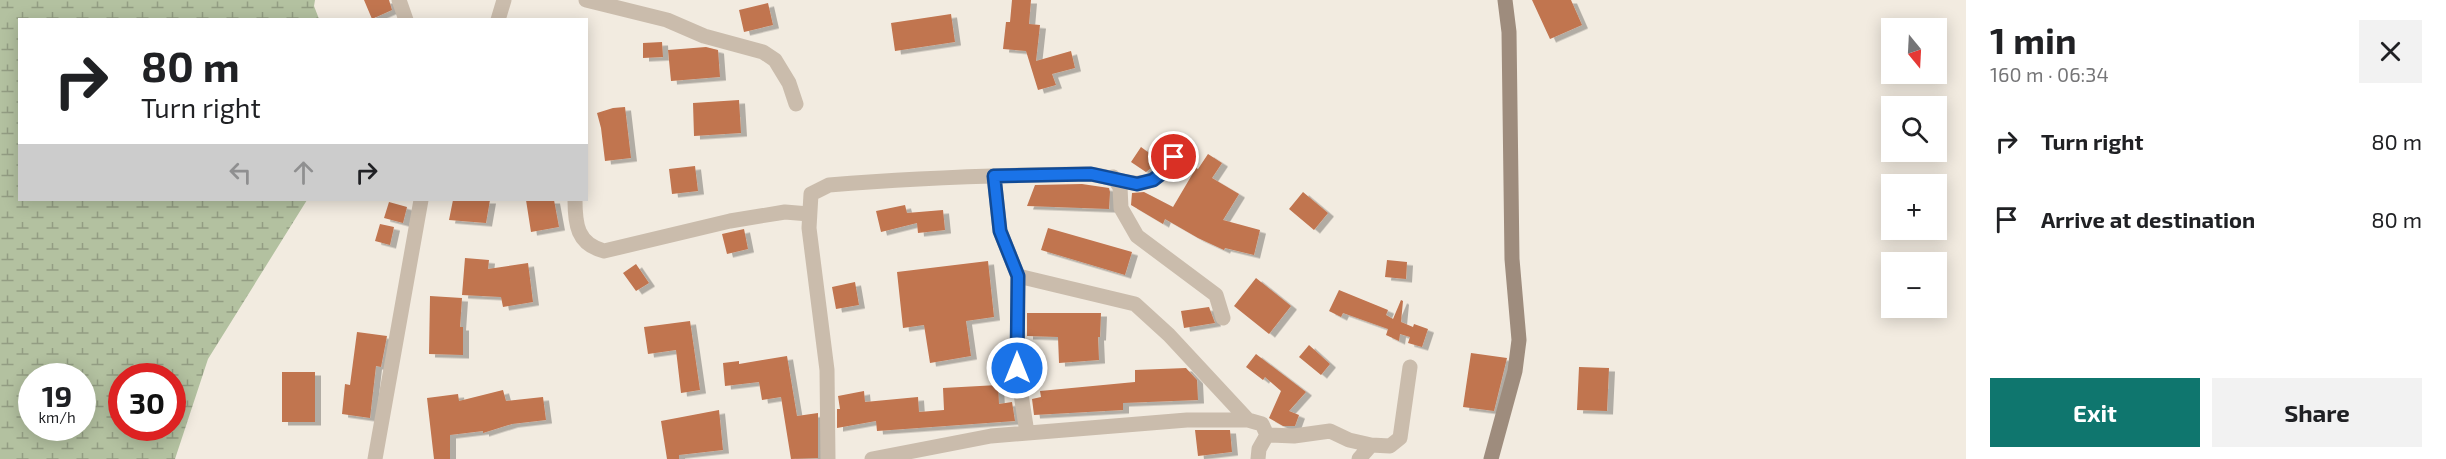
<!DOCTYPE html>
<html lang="en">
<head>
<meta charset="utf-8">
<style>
  :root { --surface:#fff; --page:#f2f2f2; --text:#202124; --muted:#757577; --accent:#0f766e }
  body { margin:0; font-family:"Exo 2",sans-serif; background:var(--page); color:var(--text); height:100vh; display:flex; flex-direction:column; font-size:22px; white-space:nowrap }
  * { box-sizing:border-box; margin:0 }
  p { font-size:20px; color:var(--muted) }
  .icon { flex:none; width:33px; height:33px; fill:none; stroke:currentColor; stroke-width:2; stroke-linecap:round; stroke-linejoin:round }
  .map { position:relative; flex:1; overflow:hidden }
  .details { display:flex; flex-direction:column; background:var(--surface); width:480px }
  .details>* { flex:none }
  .hud { position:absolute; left:18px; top:18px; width:570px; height:183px; border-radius:0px; box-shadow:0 3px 15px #0003; background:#fff; color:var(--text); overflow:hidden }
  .needle { width:39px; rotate:162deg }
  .fabs { position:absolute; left:1881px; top:18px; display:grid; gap:12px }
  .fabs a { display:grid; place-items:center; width:66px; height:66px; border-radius:0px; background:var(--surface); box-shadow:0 3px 15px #0003; font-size:30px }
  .speed { position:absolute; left:18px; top:363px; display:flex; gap:12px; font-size:30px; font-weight:700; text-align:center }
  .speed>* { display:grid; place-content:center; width:78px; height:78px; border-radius:50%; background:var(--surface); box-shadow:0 3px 15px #0003; line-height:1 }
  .speed small { font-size:15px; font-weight:400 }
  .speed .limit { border:9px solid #d22; background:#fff; color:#111 }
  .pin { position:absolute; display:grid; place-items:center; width:51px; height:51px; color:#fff; margin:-26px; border:3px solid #fff; border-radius:50%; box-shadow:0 2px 6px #0007 }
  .me { position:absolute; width:66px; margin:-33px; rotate:0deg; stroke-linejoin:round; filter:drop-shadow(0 0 4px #0008) }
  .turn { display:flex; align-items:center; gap:21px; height:126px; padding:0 24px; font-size:27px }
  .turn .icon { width:78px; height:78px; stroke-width:2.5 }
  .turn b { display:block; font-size:42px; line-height:51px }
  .lanes { display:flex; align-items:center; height:57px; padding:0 24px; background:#0003; justify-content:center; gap:30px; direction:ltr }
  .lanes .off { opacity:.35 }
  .round { display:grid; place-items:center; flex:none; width:63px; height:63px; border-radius:0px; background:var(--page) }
  .overview { display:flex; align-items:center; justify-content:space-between; height:102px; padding:0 24px }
  h1 { font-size:36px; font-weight:700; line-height:45px }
  .action { display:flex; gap:12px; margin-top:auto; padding:12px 24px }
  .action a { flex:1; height:69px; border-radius:0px; background:var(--accent); color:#fff; font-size:24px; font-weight:700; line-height:69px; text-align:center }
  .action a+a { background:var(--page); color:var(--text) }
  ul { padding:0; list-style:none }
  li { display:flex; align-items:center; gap:18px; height:78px; padding:0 24px }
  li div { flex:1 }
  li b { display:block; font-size:22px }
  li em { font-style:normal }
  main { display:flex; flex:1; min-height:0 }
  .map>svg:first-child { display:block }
  .wetland { fill:url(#wetland-marsh); fill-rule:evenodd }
  .building { fill:#c1744f; filter:url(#shadow) }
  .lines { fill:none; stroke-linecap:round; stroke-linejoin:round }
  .street { stroke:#cabcac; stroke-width:15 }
  .secondary { stroke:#9e8c7d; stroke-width:15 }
  .route-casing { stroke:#114b97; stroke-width:15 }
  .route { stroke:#1a73e8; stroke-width:10 }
</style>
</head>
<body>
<main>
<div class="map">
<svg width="1966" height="459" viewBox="0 0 1966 459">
  <defs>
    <pattern id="wetland-marsh" width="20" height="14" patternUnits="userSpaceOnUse" patternTransform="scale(1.5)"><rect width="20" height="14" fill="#b3c1a0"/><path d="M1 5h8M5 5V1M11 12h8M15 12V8" fill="none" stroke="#939d83"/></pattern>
    <filter id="shadow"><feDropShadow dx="6" dy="3.5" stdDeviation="0" flood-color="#0004"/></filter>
  </defs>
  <rect width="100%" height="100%" fill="#f2ebe0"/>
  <path class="wetland" d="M0 0H315L314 6 319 19 20 20V200H307L208 359 175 459H0ZM32 376H82V428H32ZM122 376H172V428H122Z"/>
  <path class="building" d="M364 0H389L392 10 372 19Z
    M1012 0H1031L1029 24 1040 25 1036 61 1071 51 1075 68 1052 74 1056 85 1038 90 1026 51 1003 49 1006 22H1010Z
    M1532 0H1571L1582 25 1550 39Z
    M768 3 773 25 744 32 739 10Z
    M951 14 955 42 895 51 891 23Z
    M662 42 663 57 643 58V43Z
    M706 47 718 50 720 77 671 81 668 50Z
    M739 100 741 133 694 136 693 103Z
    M625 107 631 158 605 161 601 128 597 113 613 108Z
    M1141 147 1160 161 1146 172 1131 162Z
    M1208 154 1222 163 1212 178 1239 194 1223 220 1260 230 1254 255 1225 248 1224 250 1198 238 1165 219 1163 224 1131 205 1132 193 1144 192 1173 207 1196 168 1198 169Z
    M695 166 698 191 672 194 669 169Z
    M1082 184 1109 188 1110 192 1109 209 1027 206 1035 185Z
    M1303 192 1328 213 1314 230 1289 209Z
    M453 200H490L486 223 449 220Z
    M526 200H554L559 227 531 232Z
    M389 202 407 207 403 223 384 218Z
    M905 205 907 213 943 210 945 230 918 233 917 223 881 232 876 211Z
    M380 224 394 227 390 245 375 241Z
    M1048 228 1132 252 1125 275 1041 250Z
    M744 229 748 249 727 254 722 234Z
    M465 258 489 260 488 269 528 263 533 302 503 307 501 297 462 295Z
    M1387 260 1407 262 1406 279 1385 277Z
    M988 261 994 317 966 321 971 356 930 363 924 325 903 328 897 272Z
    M636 264 649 283 636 291 623 273Z
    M1256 278 1291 306 1269 334 1234 306Z
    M855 282 859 305 836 309 832 287Z
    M1339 290 1388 310 1386 315 1393 319 1401 300 1403 301 1401 322 1413 327 1414 324 1428 329 1422 347 1408 343 1410 337 1400 334 1399 341 1386 335 1388 329 1343 313 1341 317 1329 311Z
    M430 296 462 298 460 327H463V355L429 354Z
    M1209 307 1215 323 1184 328 1181 311Z
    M1027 313H1101L1100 337H1098L1099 360 1059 363 1058 337 1027 336Z
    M690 321 700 390 681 393 676 350 648 354 644 327Z
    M357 332 387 336 381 367 376 366 370 418 342 414 345 384 350 385Z
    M1309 345 1330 364 1321 375 1299 357Z
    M1471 353 1507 358 1494 411 1463 407Z
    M1256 354 1306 392 1289 411 1299 415 1295 426H1283L1269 418 1281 391 1265 377 1263 380 1246 367Z
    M787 356 797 416 818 413V458L791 459 781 397 762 400 759 382 725 386 723 363 739 361V364Z
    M1579 367 1609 368 1607 411 1577 410Z
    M1186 368 1197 380 1198 400 1123 403V410L1034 415 1032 399 1041 397 1040 391 1135 382V370Z
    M282 372H315V422H282Z
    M998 385 999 404 1012 402 1015 421 877 431 876 421 837 428V409H840L838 396 864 391 865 402 918 397 919 412 944 410 943 388Z
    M503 390 506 401 543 397 546 420 512 424 483 433V431L450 435V459H434L427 398 458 394 459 401Z
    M719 410 723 450 679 455V459H667L661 421Z
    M1195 430H1230L1232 452 1198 456Z"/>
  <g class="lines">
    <path class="street" d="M399 0 406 20
      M586 0 667 20 704 36 763 52 775 60 789 83 796 104
      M498 20 504 0
      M994 176 1000 231 1018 276 1017 368 1027 433
      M1113 177 1120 187 1121 208 1137 236 1216 295 1223 318
      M575 200C575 224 577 244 604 251L730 221 785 212 809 214
      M1018 276 1135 304 1169 335 1248 420
      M375 459 421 200
      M828 459 827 370 809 228 811 194 829 185C914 178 1000 175 1086 174 1104 174 1125 185 1140 183 1157 181 1166 171 1174 157
      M872 459 991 436 1187 420H1248L1262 424 1267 435 1294 436 1330 431 1349 440 1371 445 1390 446 1400 438 1410 367
      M1258 459 1259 449 1267 435
      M1359 459 1371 445"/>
    <path class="secondary" d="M1491 459 1515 371 1519 340 1512 259 1509 32 1505 0"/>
  </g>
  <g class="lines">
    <defs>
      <path id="route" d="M1017 368 1018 276 1000 231 994 176 1091 174 1137 184 1153 180 1167 169 1174 157"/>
    </defs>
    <use href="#route" class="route-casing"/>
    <use href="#route" class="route"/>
  </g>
</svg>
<div class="fabs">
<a><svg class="needle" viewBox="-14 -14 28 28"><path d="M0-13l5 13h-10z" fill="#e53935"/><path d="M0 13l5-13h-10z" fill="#757577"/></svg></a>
<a><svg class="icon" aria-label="search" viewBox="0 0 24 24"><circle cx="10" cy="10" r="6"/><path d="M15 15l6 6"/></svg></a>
<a>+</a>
<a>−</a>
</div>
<div class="speed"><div>19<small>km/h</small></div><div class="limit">30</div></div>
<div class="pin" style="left:1174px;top:157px;background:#d93025"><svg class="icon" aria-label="arrive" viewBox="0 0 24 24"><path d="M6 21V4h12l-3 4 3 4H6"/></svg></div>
<svg class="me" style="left:1017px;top:368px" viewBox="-20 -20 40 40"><circle r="17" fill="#1a73e8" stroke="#fff" stroke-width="3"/><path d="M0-11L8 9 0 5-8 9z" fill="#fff"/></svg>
<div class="hud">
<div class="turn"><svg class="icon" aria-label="right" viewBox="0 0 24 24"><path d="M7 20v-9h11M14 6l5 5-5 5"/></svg><div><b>80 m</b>Turn right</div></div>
<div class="lanes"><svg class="icon off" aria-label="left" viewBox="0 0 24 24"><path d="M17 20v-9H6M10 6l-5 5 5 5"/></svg><svg class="icon off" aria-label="ahead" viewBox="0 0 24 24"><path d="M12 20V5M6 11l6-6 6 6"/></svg><svg class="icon" aria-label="right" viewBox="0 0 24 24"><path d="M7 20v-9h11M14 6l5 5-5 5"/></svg></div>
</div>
</div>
<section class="details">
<div class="overview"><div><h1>1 min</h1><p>160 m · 06:34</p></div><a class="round"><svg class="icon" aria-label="close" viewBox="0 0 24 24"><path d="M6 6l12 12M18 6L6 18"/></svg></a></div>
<ul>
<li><svg class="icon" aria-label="right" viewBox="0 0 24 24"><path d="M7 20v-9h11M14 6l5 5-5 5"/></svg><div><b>Turn right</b></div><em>80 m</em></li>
<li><svg class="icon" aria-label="arrive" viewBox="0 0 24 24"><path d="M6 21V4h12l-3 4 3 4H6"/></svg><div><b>Arrive at destination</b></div><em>80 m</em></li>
</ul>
<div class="action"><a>Exit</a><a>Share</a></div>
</section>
</main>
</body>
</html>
